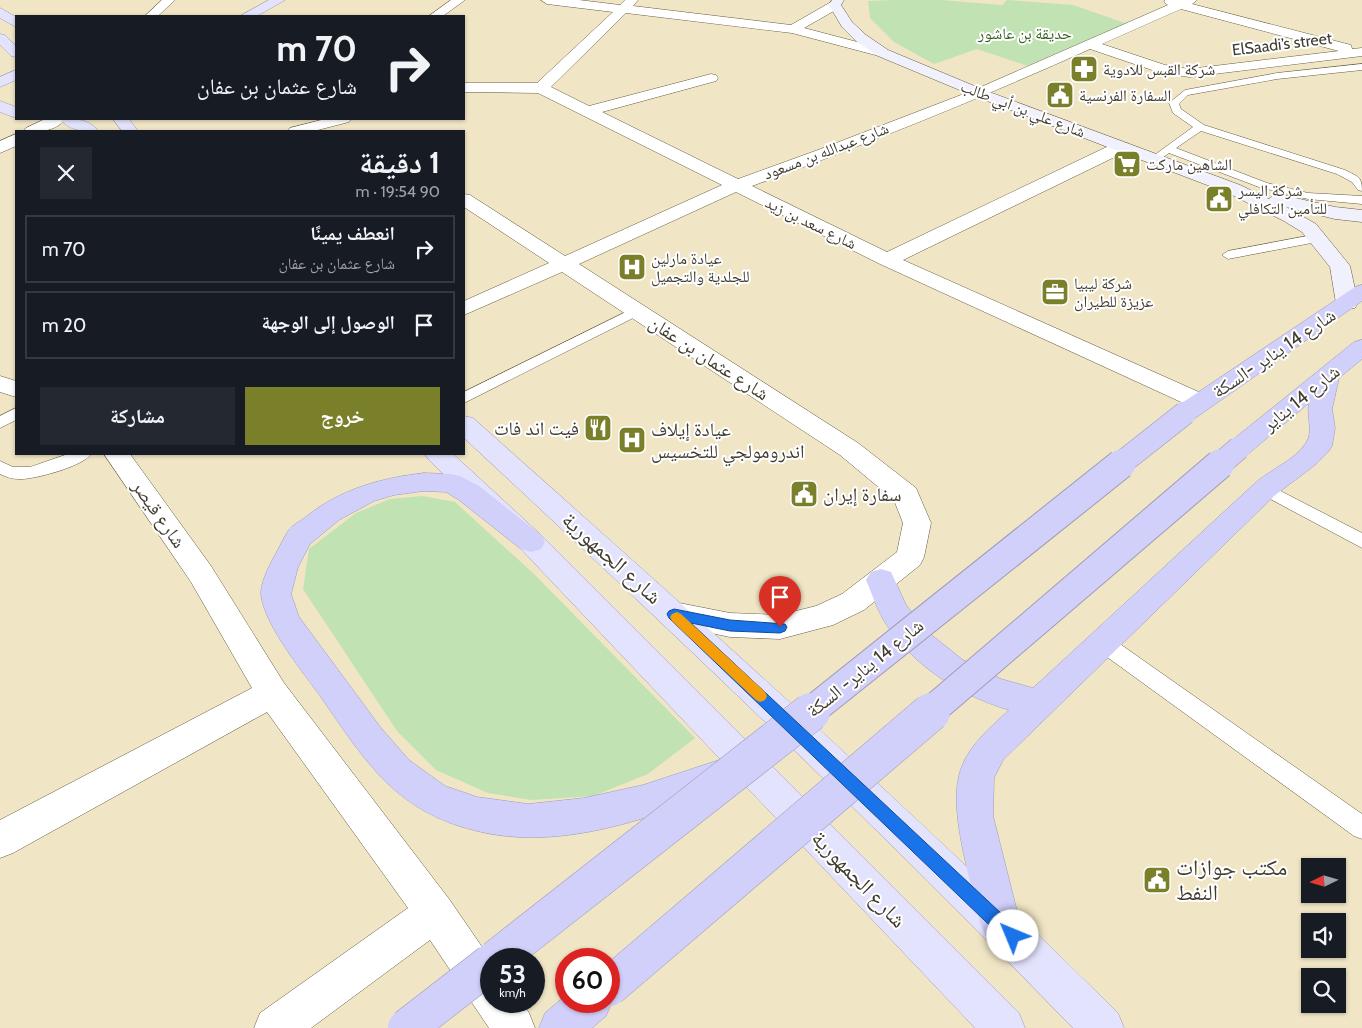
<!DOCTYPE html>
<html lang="ar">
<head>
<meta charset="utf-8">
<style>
  :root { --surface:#171b24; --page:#242831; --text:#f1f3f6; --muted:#9ea1a6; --line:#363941; --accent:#7a7f29 }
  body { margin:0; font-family:Cabin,"Noto Naskh Arabic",sans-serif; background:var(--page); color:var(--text); direction:rtl; height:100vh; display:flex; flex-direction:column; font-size:19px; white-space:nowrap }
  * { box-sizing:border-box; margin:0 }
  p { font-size:16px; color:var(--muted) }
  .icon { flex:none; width:28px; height:28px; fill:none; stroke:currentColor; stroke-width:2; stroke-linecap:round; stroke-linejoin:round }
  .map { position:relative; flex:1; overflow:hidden; direction:ltr }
  .drawer { position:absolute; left:15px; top:130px; width:450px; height:325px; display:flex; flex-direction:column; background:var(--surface); border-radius:0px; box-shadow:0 1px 4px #0004; direction:rtl }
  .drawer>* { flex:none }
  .guide { position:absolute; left:15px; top:15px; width:450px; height:105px; border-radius:0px; box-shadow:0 1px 4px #0004; direction:rtl; background:#171b24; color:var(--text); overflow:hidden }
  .needle { width:32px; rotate:265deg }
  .fabs { position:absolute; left:1301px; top:858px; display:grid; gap:10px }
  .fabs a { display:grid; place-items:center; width:45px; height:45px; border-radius:0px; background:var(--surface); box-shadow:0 1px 4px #0004; font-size:25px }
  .speed { position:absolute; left:480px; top:948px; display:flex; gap:10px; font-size:25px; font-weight:700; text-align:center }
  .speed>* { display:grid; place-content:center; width:65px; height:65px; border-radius:50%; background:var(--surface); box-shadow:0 1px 4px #0004; line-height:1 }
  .speed small { font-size:12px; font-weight:400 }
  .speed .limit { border:8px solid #d22; background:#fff; color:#111 }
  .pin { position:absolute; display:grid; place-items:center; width:42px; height:42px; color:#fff; margin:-51px -21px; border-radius:50% 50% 50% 0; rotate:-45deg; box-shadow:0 0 5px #0007 }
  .pin .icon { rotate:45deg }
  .me { position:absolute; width:55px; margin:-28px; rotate:315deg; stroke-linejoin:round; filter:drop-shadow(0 0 4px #0008) }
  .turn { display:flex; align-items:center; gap:18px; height:105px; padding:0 25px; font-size:22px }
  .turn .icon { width:65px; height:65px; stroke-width:2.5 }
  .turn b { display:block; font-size:35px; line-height:42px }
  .round { display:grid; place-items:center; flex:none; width:52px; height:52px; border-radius:0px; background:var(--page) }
  .headline { display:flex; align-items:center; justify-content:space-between; height:85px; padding:0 25px }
  h1 { font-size:30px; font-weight:700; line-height:38px }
  .cta { display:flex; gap:10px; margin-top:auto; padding:10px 25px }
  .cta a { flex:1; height:58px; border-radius:0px; background:var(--accent); color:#fff; font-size:20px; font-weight:700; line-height:58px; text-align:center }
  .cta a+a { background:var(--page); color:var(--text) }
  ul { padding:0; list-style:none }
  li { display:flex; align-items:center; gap:15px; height:68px; margin:0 10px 8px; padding:0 15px; border:2px solid var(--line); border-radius:0px }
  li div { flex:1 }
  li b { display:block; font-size:19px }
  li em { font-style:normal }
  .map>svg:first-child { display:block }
  .green { fill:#c1e2b3 }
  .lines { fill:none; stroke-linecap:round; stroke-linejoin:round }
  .lane-casing { stroke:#665c40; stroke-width:1 }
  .street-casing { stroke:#665c40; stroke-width:1 }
  .secondary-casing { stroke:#665c40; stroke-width:1 }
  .primary-casing { stroke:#9e9cb4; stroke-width:1 }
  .highway-casing { stroke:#9e9cb4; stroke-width:1 }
  .lane { fill:#fff; fill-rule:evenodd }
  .street { fill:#fff; fill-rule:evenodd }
  .secondary { fill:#f1f1fe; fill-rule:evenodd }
  .primary { fill:#e3e3fd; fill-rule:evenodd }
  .highway { fill:#d0d0fb; fill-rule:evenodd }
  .highway-bridge-far2-casing { stroke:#9e9cb4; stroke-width:24; stroke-linecap:butt }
  .highway-bridge-far1-casing { stroke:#9e9cb4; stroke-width:31; stroke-linecap:butt }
  .highway-bridge-casing { stroke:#9e9cb4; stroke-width:39; stroke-linecap:butt }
  .highway-bridge-far2 { stroke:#d0d0fb; stroke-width:23 }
  .highway-bridge-far1 { stroke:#d0d0fb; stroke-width:29 }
  .highway-bridge { stroke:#d0d0fb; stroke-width:38 }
  .route { fill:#1a73e8; stroke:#114b97 }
  .slow { fill:#f59e0b }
  .labels { text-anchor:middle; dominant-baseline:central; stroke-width:4; stroke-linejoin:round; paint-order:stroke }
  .far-park-label { font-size:16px; fill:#365f21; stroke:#fff }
  .far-street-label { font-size:16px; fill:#413c30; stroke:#fff }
  .far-poi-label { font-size:16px; fill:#413c30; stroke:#fff; text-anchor:start }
  .street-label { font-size:19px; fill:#413c30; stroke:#fff }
  .poi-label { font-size:19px; fill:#413c30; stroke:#fff; text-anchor:start }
  .near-street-label { font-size:22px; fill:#413c30; stroke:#fff }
  .near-poi-label { font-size:22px; fill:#413c30; stroke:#fff; text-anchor:start }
</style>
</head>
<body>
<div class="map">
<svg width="1362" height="1028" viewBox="0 0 1362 1028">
  <rect width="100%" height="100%" fill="#f0e5c5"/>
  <path class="green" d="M896 0H941L1002 5 1007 0 1073 5 1128 24 1028 66 977 49 934 64 894 42 870 18 868 1Z
    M422 496 455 502 534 574 695 738 648 774 593 796 531 800 488 793 436 770 397 731 303 589 309 549 356 513 390 499Z"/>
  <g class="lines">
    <defs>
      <path id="lane" d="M1362 64V70L1277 79 1188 95 1179 104 1181 109 1204 125 1345 170C1358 177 1362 176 1362 191L1358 190 1352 182 1337 174 1201 131 1176 148 1267 183 1308 193 1362 196V204L1308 199 1259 187 1169 153 1158 161H1150L1149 159 1193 127 1173 113 1169 103 1185 90 1277 73Z
        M1318 234 1324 238 1322 241 1228 259 1222 255 1228 251Z
        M636 307 643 311 641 314 464 403V392Z
        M16 408V420L0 428V416Z
        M68 454H91C84 466 33 480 19 479 12 479 6 477 0 474V461L13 467H30Z
        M1265 483 1362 533V548L1259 493 1256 489 1259 485Z
        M1103 635 1110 637 1362 814V839L1354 836 1096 649 1093 643 1096 637Z"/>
      <path id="street" d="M162 0H175L158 16H145Z
        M451 0H465L443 16H429Z
        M541 0H579L620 5 625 0H638L633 6 791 25 831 2H839L841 5 839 8 804 28 888 50 890 53 888 56 883 57 792 33 626 13 551 87 589 106 711 74 716 75 718 78 716 81 602 112 738 179 818 150 974 90 1168 5 1164 2 1165 0H1197L1192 4 1351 45 1352 49 1362 48V56L1189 77 1158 72 1090 49C979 99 867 144 752 186L887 252 1115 143H1127L1129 147 1127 151 903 260 1210 397 1213 402 1210 407 1201 410 1192 407 880 264 736 192 579 264 858 443 916 488 931 523 924 557 920 565 864 610 833 625 780 639 730 637 663 623 659 614 663 605 674 602 730 613 780 615 816 606 842 594 897 552 903 523 894 500 840 455 562 272 464 315V301L549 263 464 207V194L470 195 565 256 722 185 538 93 464 92V83H537L613 12 547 4ZM1181 9 1339 51 1189 69 1165 65 1102 44Z
        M45 119H65C56 132 37 132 24 131L26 128Z
        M325 119H351L349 122 314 131H288L290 128Z
        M16 134V146L0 153V141Z
        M0 376 16 381V397L0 392Z
        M104 454H130L211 566 284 683 449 899 491 960V1001H521L529 1013 535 1028H489L430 940 311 1028H254L260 1013 408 908 267 712 13 853 0 858V820L252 688 191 582Z"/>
      <path id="secondary" d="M832 0H844L841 5 852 22 866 35 888 50 984 90 1240 185 1269 199 1272 196 1278 194 1335 207 1362 210V222L1335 219 1286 207 1316 224 1347 262 1350 266 1358 303 1355 308 1347 309 1339 308 1336 303 1330 267 1302 232 1284 221 1228 193 974 96 878 56 856 41 842 27 829 5Z"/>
      <path id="primary" d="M269 0H285L257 16H240Z
        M0 8 16 17V27L0 18Z
        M0 34 5 35 16 46V57L11 56 0 45Z
        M16 70V80L0 87V77Z
        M0 101 16 107V118L0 112Z
        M60 119C73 118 90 119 98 131 85 132 69 131 60 119Z
        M113 119H129L138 131H122Z
        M464 416 473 418C692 613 910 807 1118 1013L1124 1028H1073C876 825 671 630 464 438Z
        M425 454H453L541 535 1019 1013 1025 1028H975L521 549 429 460Z"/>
      <path id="highway" d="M1362 285V301L1194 419 1185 421 1176 419 1173 413 1176 407 1355 287Z
        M1362 340V359L1339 378 1332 409 1335 428 1332 446 1328 452 1315 465 1274 496 1003 760 994 778 993 816 1020 923 1014 937 1000 943 986 937 980 923C972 885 949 813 959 776 965 748 990 728 1009 710 959 695 911 665 883 619 876 607 872 593 866 580L871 572 881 569 891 572 906 605 929 633 963 660 1001 679 1033 688C1106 621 1179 553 1253 485 1267 471 1296 460 1306 443 1314 431 1306 416 1309 403L1248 454 1239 457 1230 454 1226 448 1230 442 1354 342Z
        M424 473 451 474 460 476 479 486 541 535 545 542 541 549 531 552 521 549 459 500 446 492 424 491 394 495 374 501 339 520 310 544 298 567 291 594 299 617 381 728 409 760 445 786 477 797 528 804 584 798 643 785 719 760 731 765 737 776 731 787C653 817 562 852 477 831 397 812 367 764 323 700 305 674 265 627 261 595 260 584 269 566 274 557 279 548 283 539 288 531 292 525 301 521 307 516 341 489 381 478 424 473Z
        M609 994 612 1001 606 1016 592 1028H539L545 1013 566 995V1001H609Z"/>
    </defs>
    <use href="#lane" class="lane-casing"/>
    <use href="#street" class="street-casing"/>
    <use href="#secondary" class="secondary-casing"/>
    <use href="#primary" class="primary-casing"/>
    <use href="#highway" class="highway-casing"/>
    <use href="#lane" class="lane"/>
    <use href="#street" class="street"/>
    <use href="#secondary" class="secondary"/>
    <use href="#primary" class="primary"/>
    <use href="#highway" class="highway"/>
    <defs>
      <path id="highway-bridge-far2" d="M1119 465 1185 413
        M1219 465 1239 448"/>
      <path id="highway-bridge-far1" d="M809 713 1121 464
        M929 713 1220 464"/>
      <path id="highway-bridge" d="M496 959 811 712
        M609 987 931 712
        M407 1028 491 963"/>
    </defs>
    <use href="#highway-bridge-far2" class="highway-bridge-far2-casing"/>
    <use href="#highway-bridge-far1" class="highway-bridge-far1-casing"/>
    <use href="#highway-bridge" class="highway-bridge-casing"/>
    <use href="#highway-bridge-far2" class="highway-bridge-far2"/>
    <use href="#highway-bridge-far1" class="highway-bridge-far1"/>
    <use href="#highway-bridge" class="highway-bridge"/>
  </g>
  <path class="route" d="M674 609 730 620 785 624 787 627 785 631 780 633 730 631 691 623 1019 930 1021 936 1019 942 1013 944 1007 942 669 618 667 614 669 611Z"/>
  <path class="slow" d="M677 612 681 614 765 692 767 696 765 700 760 702 756 700 672 621 670 617 672 614Z"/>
  <defs>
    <symbol id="pharmacy-square" viewBox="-11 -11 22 22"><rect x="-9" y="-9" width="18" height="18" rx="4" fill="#7a7f29" stroke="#fff"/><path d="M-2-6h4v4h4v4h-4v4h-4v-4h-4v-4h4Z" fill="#fff"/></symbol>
    <symbol id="civic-square" viewBox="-11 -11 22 22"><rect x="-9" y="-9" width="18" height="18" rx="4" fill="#7a7f29" stroke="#fff"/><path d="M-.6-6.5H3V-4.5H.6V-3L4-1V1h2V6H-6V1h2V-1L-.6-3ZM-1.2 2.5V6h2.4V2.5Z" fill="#fff"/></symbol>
    <symbol id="supermarket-square" viewBox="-11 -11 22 22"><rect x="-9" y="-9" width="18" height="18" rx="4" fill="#7a7f29" stroke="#fff"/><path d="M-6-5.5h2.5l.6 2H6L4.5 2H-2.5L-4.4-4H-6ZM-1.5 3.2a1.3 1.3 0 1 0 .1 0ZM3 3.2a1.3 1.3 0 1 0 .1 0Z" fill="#fff"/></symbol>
    <symbol id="hospital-square" viewBox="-11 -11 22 22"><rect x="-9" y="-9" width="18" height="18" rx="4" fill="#7a7f29" stroke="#fff"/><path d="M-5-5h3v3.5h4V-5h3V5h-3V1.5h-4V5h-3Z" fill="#fff"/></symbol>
    <symbol id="office-square" viewBox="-11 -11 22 22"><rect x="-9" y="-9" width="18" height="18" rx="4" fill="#7a7f29" stroke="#fff"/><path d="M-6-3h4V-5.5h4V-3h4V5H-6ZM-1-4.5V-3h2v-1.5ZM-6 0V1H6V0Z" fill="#fff"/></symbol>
    <symbol id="restaurant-square" viewBox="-11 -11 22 22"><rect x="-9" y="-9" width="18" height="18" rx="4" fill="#7a7f29" stroke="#fff"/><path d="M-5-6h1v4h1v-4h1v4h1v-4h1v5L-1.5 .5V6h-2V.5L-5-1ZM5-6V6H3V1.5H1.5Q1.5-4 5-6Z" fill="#fff"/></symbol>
  </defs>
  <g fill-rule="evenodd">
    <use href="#pharmacy-square" x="1068" y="53" width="32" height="32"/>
    <use href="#civic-square" x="1044" y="79" width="32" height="32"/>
    <use href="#supermarket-square" x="1111" y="148" width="32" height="32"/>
    <use href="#civic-square" x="1203" y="183" width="32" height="32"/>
    <use href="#hospital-square" x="616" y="251" width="32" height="32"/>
    <use href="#office-square" x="1039" y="276" width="32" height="32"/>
    <use href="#restaurant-square" x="582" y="412" width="32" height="32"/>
    <use href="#hospital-square" x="616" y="424" width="32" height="32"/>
    <use href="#civic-square" x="788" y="478" width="32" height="32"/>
    <use href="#civic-square" x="1141" y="864" width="32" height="32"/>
  </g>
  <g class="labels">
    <g class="far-park-label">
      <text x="1025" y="33">حديقة بن عاشور</text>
    </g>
    <g class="far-street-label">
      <text transform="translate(1282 44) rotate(-7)">ElSaadi’s street</text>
      <text transform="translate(1023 109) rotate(21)">شارع علي بن أبي طالب</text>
      <text transform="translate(826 151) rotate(-21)">شارع عبدالله بن مسعود</text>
      <text transform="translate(811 223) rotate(26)">شارع سعد بن زيد</text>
    </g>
    <g class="far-poi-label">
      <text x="1103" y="69">شركة القبس للادوية</text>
      <text x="1079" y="95">السفارة الفرنسية</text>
      <text x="1146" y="164">الشاهين ماركت</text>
      <text x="1238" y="190">شركة اليسر<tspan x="1238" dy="18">للتأمين التكافلي</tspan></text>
      <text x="651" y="258">عيادة مارلين<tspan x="651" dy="18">للجلدية والتجميل</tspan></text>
      <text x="1074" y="283">شركة ليبيا<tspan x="1074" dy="18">عزيزة للطيران</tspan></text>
    </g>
    <g class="street-label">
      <text transform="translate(1274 353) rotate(-34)">شارع 14 يناير -السكة</text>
      <text transform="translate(709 358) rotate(33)">شارع عثمان بن عفان</text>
      <text transform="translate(1301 398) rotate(-39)">شارع 14 يناير</text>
      <text transform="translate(159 514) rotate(55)">شارع قيصر</text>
      <text transform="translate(865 668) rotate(-39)">شارع 14 يناير- السكة</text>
    </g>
    <g class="poi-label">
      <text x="579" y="428" text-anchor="end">فيت اند فات</text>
      <text x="651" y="429">عيادة إيلاف<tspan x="651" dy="22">اندرومولجي للتخسيس</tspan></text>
      <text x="823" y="494">سفارة إيران</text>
    </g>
    <g class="near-street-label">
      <text transform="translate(612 558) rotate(42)">شارع الجمهورية</text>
      <text transform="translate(859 879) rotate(46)">شارع الجمهورية</text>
    </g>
    <g class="near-poi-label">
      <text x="1176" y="867">مكتب جوازات<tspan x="1176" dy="25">النفط</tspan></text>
    </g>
  </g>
</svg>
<div class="fabs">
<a><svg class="needle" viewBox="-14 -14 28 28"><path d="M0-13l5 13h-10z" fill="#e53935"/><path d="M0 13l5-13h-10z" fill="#9ea1a6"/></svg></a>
<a><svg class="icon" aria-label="sound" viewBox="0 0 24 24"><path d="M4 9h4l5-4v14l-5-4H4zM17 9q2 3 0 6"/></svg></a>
<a><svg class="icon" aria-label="search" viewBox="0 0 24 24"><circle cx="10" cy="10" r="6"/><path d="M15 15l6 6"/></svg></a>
</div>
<div class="speed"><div>53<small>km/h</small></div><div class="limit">60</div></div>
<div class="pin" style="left:780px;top:627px;background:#d93025"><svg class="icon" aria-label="arrive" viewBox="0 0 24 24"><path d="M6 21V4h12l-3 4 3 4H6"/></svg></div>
<svg class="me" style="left:1013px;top:936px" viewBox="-20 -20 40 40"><circle r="19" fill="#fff"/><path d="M0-13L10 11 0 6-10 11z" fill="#1a73e8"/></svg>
<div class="guide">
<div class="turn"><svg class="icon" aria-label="right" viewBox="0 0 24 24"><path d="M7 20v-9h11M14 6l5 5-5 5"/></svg><div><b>70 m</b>شارع عثمان بن عفان</div></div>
</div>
<section class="drawer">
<div class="headline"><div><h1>1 دقيقة</h1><p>90 m · 19:54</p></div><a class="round"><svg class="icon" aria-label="close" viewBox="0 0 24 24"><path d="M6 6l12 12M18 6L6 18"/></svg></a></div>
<ul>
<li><svg class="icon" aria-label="right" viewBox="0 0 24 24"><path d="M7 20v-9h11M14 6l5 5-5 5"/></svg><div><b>انعطف يمينًا</b><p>شارع عثمان بن عفان</p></div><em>70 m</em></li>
<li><svg class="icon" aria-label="arrive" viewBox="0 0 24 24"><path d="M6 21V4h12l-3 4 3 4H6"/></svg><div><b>الوصول إلى الوجهة</b></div><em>20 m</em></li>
</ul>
<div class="cta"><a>خروج</a><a>مشاركة</a></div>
</section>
</div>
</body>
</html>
